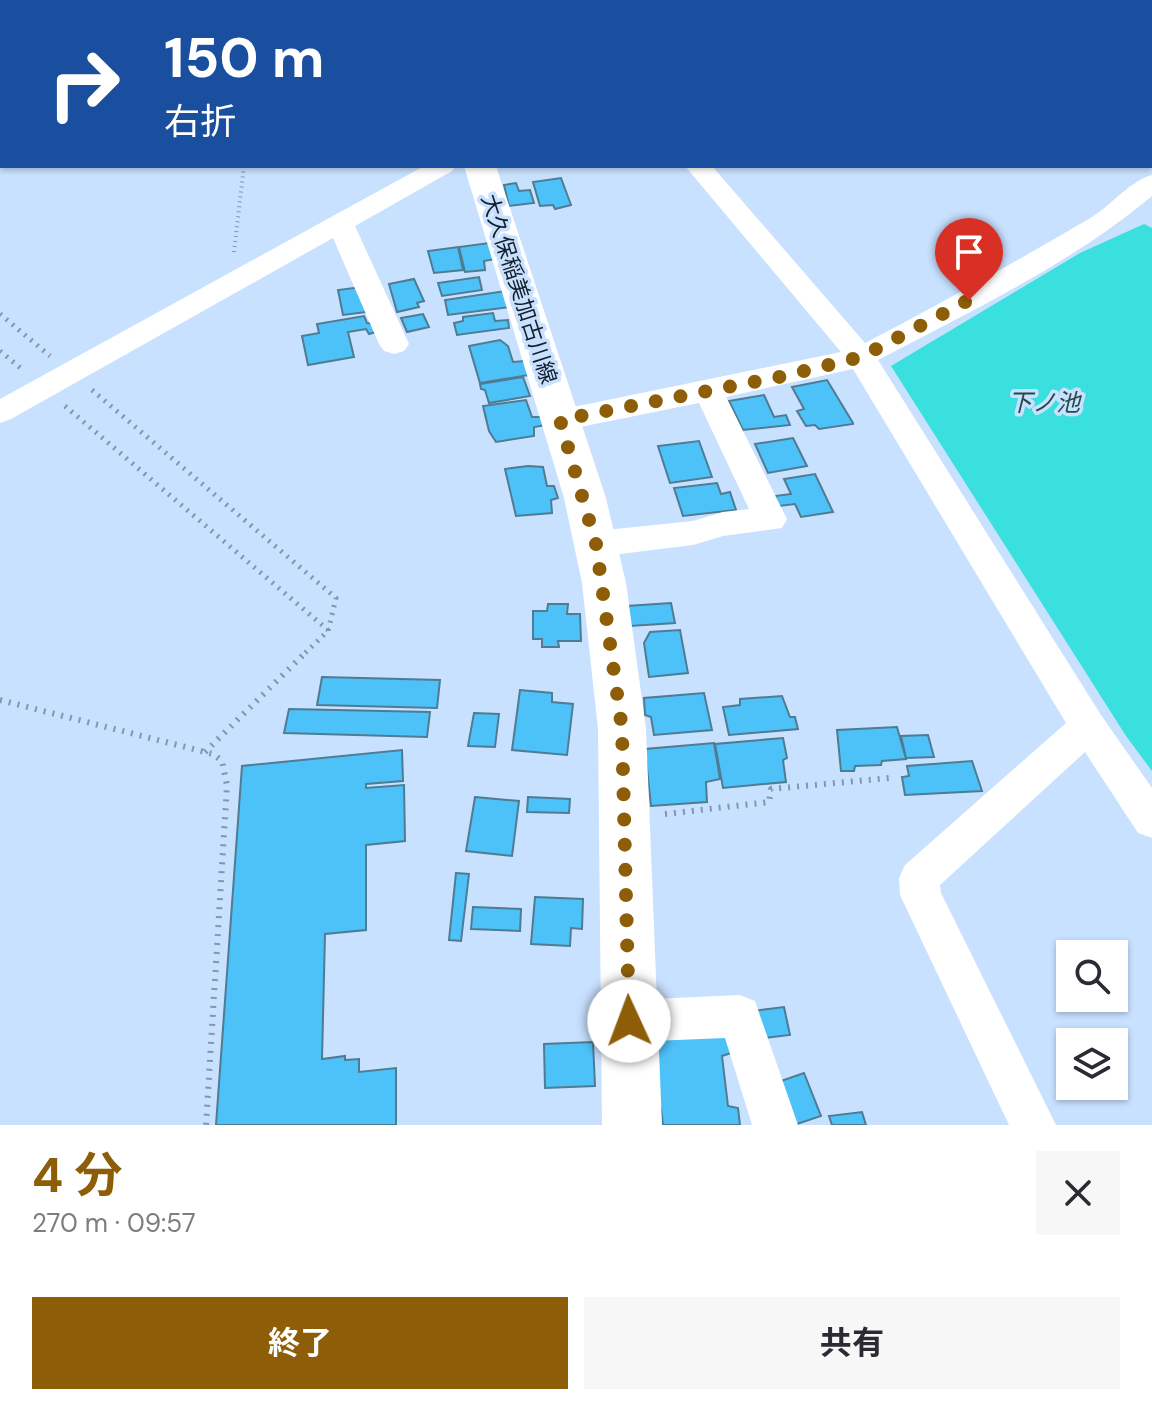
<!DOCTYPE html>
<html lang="ja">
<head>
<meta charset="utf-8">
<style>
  :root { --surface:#fff; --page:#f7f7f7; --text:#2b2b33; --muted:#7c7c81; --accent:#8e5d07 }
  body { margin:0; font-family:"DM Sans","Noto Sans JP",sans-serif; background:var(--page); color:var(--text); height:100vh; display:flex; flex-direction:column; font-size:30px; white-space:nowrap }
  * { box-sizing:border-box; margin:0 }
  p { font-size:26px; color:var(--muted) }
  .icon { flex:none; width:44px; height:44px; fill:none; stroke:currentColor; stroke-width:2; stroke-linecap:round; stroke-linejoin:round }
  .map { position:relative; height:1125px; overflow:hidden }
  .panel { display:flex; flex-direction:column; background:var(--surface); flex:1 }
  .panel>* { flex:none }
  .hud { position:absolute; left:0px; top:0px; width:1152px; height:168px; box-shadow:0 2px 6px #0004; background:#1a4fa0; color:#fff; overflow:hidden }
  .buttons { position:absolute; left:1056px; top:940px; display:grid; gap:16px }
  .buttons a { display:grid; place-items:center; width:72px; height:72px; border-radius:0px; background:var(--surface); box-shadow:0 2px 6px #0004; font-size:40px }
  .pin { position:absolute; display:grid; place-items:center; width:68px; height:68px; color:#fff; margin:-82px -34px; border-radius:50% 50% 50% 0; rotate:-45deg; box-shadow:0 0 8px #0007 }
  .pin .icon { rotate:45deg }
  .me { position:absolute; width:88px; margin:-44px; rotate:358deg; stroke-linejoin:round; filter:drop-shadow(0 0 6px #0008) }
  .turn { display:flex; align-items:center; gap:28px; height:168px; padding:0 32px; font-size:36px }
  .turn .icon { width:104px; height:104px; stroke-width:2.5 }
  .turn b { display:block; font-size:56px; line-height:68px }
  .round { display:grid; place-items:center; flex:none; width:84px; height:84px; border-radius:0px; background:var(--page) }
  .head { display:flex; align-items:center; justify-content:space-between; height:136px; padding:0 32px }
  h1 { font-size:48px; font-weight:700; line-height:60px; color:var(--accent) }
  .action { display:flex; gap:16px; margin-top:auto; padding:16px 32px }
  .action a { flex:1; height:92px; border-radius:0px; background:var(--accent); color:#fff; font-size:32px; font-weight:700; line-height:92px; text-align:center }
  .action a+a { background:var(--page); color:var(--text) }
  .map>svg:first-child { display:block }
  .water { fill:#39e0dd }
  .building { fill:#4dc2f9; stroke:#4f7b93; stroke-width:2 }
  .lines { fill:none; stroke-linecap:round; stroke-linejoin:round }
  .path-far2 { stroke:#8396ae; stroke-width:4; stroke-dasharray:1 4; stroke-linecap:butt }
  .path-far1 { stroke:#8396ae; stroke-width:5; stroke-dasharray:2 6; stroke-linecap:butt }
  .path { stroke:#8396ae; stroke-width:6; stroke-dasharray:2 7; stroke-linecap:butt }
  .street { fill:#fff; fill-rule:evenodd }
  .secondary { fill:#fff; fill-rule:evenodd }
  .route { stroke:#8e5d07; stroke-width:14; stroke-dasharray:0 25.2 }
  .labels { text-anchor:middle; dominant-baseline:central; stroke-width:7; stroke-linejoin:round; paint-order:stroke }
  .street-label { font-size:22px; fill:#131e2b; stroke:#c8e1ff }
  .water-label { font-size:24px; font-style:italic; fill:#274847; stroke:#c8e1ff }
</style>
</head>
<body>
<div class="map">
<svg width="1152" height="1125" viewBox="0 0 1152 1125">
  <rect width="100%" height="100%" fill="#c8e1ff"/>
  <path class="water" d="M1144 224 1152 228V771L1126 736 891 366 1080 253Z"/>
  <path class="building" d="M561 178 571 205 555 209 553 205 540 206 533 182Z
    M516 183 519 191 530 190 534 203 509 206 504 185Z
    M489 243 495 259 484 261 485 270 465 272 459 247Z
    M458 247 463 270 434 273 428 251Z
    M479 277 482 290 442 296 438 283Z
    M414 279 424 301 417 303 419 307 397 312 389 284Z
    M361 287 367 312 343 315 338 290Z
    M505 291 510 307 448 315 445 300Z
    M493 313 495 321 508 320 509 328 457 335 454 323 463 321V317Z
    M423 314 429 327 407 332 401 318Z
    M364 316 367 323 374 324 376 332 369 334 366 329 348 332 354 357 308 365 302 336 319 333 317 324Z
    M500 340 508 346 513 362 524 361 529 375 480 383 469 346Z
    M523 377 530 396 489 403 485 390 481 389 480 384Z
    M827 380 853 423V424L819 429 815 425 806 426 797 411 804 409 792 387Z
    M764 395 774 417 786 415 790 425 743 430 729 401Z
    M526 400 532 417H544L546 425 534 427V436L496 442 489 431 483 406Z
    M793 438 807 466 768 473 755 444Z
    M699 441 712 477 670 483 658 446Z
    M528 466 543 467 547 486H554L558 498 551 500 552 513 516 516 505 469Z
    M815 474 833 512 801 517 795 504 779 506 775 496 791 494 784 479Z
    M717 483 721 494 730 492 736 510 683 516 674 488Z
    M671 603 675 623 630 626 627 606Z
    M548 604H568L567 614H580L581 641H558L559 647H542V639H533V611H547Z
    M680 630 688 673 649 677 644 643 650 632Z
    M322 677 440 680 437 708 317 705Z
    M520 690 552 693V702L573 704 567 755 512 750Z
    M704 693 712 730 654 735 651 717 645 715 644 698Z
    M782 696 790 717H795L798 729 729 735 723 707 740 705V699Z
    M289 709 430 712 427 737 284 733Z
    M474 713 499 714 495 747 468 746Z
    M897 727 906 759 882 761 881 765 855 766 854 771H841L837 730Z
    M928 735 934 757 906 758 901 736Z
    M783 738 787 758 783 760 786 782 723 788 715 744Z
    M714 743 720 779 706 782 707 802 651 806 645 749Z
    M402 750 403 781 366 784V788L404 785 405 841 366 845V930L325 934 322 1059 345 1056V1060L359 1059V1072L396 1068V1125H216L242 766Z
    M972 761 982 791 905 795 902 777 909 776 907 766Z
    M475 797 519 801 512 856 466 851Z
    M528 797 570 799 569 813 527 812Z
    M456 873 469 874 461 941 449 940Z
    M535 897 583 899 582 929 571 928 570 946 531 944Z
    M473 907 521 909 520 931 471 929Z
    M784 1007 790 1035 756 1039 745 1012Z
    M728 1025 734 1052 722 1056 728 1106 738 1108 740 1125H663L661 1108 654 1106 651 1027Z
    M593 1042 595 1086 545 1088 544 1044Z
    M804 1073 821 1116 794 1125H783L769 1085Z
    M862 1112 866 1125H832L829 1116Z"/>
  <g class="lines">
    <path class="path-far2" d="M234 252 244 166"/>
    <path class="path-far1" d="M0 314 50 356
      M0 351 24 371
      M92 390 336 598 328 631 303 655
      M65 406 328 630"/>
    <path class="path" d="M0 700 213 754 222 761 227 785 206 1125
      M205 752 305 653
      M665 814 769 802 771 789 889 778"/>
    <path class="street" d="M404 0H427L428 2H405Z
      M635 0H658L659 2H636Z
      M739 0H764L738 2Z
      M940 0H966L967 2H941Z
      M1150 71H1152V86H1150Z
      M424 166H456L452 171 355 226 409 344 404 351 394 354 384 351 379 344 333 238 11 419 0 423V399Z
      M685 166H712L865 343C942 303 1017 261 1092 217 1111 205 1130 181 1152 175V196C1071 264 971 311 878 360L1101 715 1152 788V838L1138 833 1085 752 940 885 941 893 1056 1125H1009L900 895 899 878 905 865 1066 723 853 369 726 397 787 519 782 528 723 536 693 545 596 557 584 553 579 544 584 535 596 531 693 521 723 512 749 509 699 403 560 431 549 428 545 420 549 412 841 352Z
      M740 995 755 1001 798 1125H752L725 1038 629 1042 613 1036 607 1021 613 1006 629 1000Z"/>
    <path class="secondary" d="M464 166H496L606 498 626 583 646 729 662 1125H602L598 729 582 583 564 498Z"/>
  </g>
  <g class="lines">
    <path class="route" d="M629 1021 622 729 596 544 560 420 784 376 861 357 969 300"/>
  </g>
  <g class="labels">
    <g class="street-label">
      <text transform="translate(519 289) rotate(72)">大久保稲美加古川線</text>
    </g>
    <g class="water-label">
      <text x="1044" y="402">下ノ池</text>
    </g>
  </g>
</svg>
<div class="buttons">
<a><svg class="icon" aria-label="search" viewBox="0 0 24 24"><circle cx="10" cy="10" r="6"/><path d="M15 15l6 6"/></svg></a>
<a><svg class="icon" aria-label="layers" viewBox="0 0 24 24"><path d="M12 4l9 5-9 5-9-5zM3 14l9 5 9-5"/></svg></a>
</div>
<div class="pin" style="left:969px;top:300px;background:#d93025"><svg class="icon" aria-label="arrive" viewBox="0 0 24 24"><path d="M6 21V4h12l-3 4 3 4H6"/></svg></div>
<svg class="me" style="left:629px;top:1021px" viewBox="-20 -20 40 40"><circle r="19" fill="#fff"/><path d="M0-13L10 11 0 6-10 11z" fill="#8e5d07"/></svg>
<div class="hud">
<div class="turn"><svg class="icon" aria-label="right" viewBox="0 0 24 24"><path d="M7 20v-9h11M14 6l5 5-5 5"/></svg><div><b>150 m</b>右折</div></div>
</div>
</div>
<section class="panel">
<div class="head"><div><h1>4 分</h1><p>270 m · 09:57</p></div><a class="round"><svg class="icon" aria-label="close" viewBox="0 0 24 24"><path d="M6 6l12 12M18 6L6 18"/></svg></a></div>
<div class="action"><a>終了</a><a>共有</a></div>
</section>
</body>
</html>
